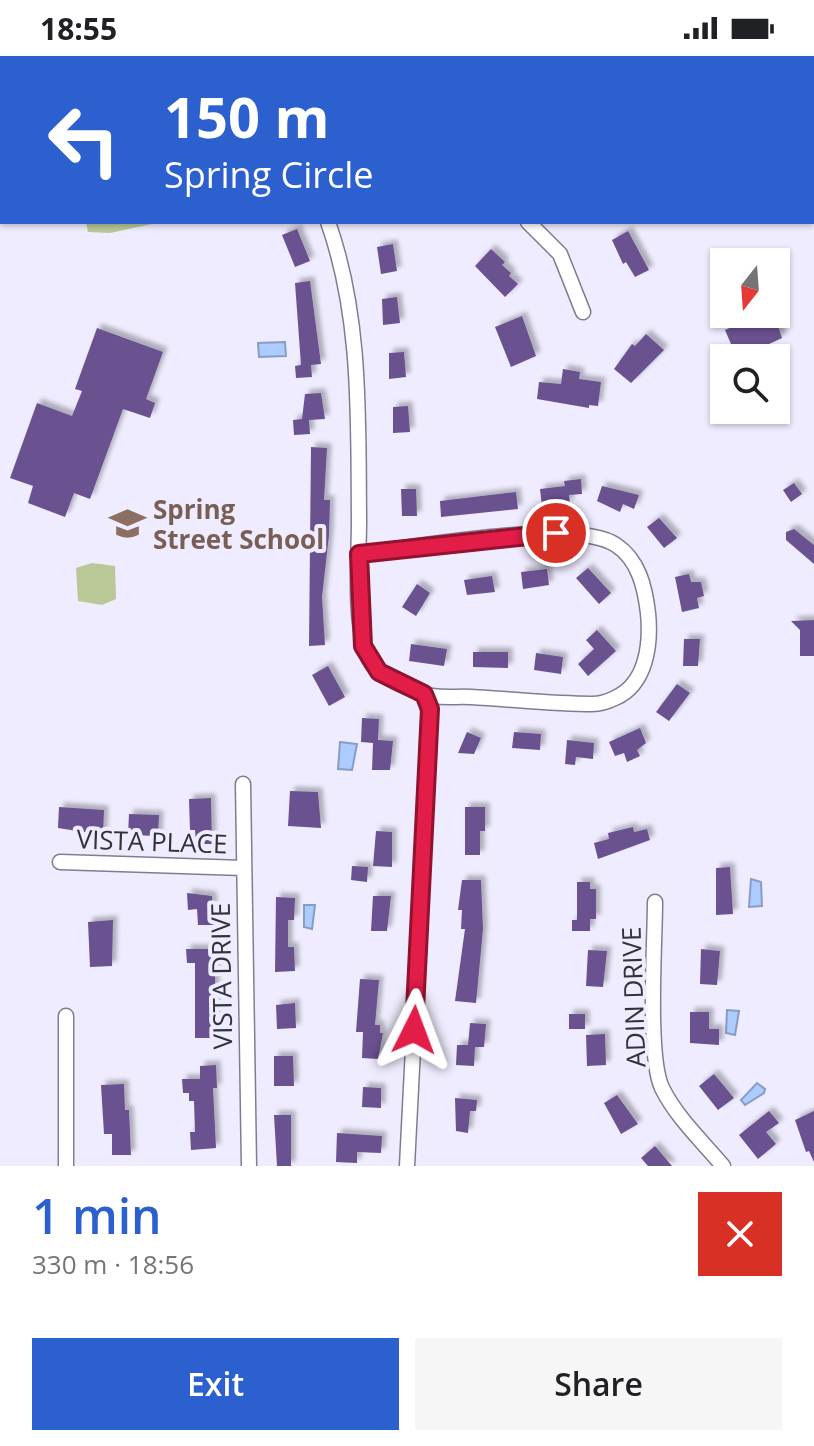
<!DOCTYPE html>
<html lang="en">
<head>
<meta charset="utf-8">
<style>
  :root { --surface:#fff; --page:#f6f6f6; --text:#202124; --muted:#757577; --accent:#2c60cf }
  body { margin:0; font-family:"Open Sans",sans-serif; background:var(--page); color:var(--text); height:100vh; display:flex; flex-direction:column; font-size:30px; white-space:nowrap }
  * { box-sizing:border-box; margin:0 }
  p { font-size:26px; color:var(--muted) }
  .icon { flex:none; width:44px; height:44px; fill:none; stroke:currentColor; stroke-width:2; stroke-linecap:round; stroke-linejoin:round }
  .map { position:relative; height:1110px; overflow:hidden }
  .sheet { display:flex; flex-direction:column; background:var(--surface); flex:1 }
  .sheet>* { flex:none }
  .top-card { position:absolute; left:0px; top:0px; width:814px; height:168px; box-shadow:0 2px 6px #0004; background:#2c60cf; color:#fff; overflow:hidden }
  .needle { width:52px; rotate:197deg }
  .tools { position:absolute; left:710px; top:192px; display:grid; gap:16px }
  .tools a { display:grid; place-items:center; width:80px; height:80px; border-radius:0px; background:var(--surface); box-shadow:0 2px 6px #0004; font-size:40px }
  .pin { position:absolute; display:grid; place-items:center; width:68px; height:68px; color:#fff; margin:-34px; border:4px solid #fff; border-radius:50%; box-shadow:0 2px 8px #0007 }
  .me { position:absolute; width:88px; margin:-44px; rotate:3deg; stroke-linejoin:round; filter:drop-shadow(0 0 6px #0008) }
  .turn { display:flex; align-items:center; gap:28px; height:168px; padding:0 32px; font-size:36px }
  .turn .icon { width:104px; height:104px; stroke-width:2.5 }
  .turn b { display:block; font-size:56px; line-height:68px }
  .round { display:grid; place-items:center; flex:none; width:84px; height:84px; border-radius:0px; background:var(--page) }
  .summary { display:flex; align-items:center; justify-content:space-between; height:136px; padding:0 32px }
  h1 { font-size:48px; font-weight:600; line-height:60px; color:var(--accent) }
  .primary-button { display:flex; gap:16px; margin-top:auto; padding:16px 32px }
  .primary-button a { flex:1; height:92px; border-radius:0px; background:var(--accent); color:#fff; font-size:32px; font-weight:600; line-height:92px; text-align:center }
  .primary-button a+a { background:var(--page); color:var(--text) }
  .status { display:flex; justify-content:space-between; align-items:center; height:56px; padding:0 40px; background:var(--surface); direction:ltr }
  .status svg { height:22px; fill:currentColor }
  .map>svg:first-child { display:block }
  .green { fill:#b9c896 }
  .water { fill:#accbfe; stroke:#879dc3; stroke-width:2 }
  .building { fill:#6a518f; filter:url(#shadow) }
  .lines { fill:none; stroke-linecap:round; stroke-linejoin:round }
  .street-casing { stroke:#807e8e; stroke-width:17 }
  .street { stroke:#fff; stroke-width:14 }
  .route-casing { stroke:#92132f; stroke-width:20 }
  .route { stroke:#e11d48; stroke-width:14 }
  .labels { text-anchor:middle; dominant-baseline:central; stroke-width:8; stroke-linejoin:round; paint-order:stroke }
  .education-label { font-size:26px; font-weight:bold; fill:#785e54; stroke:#eeecfe; text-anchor:start }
  .street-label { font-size:26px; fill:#323238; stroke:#eeecfe }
</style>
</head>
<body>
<div class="status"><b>18:55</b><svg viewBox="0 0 49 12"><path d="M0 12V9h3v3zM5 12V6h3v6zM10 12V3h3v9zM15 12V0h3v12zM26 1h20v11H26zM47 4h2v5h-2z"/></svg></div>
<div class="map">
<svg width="814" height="1110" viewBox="0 0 814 1110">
  <defs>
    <filter id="shadow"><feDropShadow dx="4.5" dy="-4.5" stdDeviation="2" flood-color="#0004"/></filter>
  </defs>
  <rect width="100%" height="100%" fill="#eeecfe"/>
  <path class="green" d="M86 166H161L110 177 88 176Z
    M92 507 115 510 116 543 102 549 78 545 76 512Z"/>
  <path class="water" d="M285 286 286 300 259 301 258 287Z
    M340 686 357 688 352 714 338 713Z
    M751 823 761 826 762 850 749 851Z
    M304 849H315L312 873 304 871Z
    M727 954 739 955 735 979 726 977Z
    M757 1027 765 1033 764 1037 745 1049 741 1044Z"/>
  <path class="building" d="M297 173 310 205 295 211 282 179Z
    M628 175 649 214 635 221 626 206 623 208 612 184Z
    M393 188 397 215 381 218 377 191Z
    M491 193 505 206 502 209 511 217 509 220 518 228 505 241 475 210Z
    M310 225 321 308 311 309 312 321 296 322 295 310 301 309 295 227Z
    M397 241 400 267 383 269 382 243Z
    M762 258H774L782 282 754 295 757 302H737L725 274Z
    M522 260 536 300 511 311 495 271Z
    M97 272 163 296 146 343 155 347 150 362 123 353 90 443 74 437 65 461 28 447 33 430 10 422 37 347 72 360 82 335 75 333Z
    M646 278 664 294 631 327 614 313 632 288 635 290Z
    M404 296 406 321 389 323V297Z
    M563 313 580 316 579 323 601 326 598 350 589 349V352L537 343 539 326 561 328Z
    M321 337 325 363 309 364 310 378 294 379 293 364 302 363 305 338Z
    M408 350 410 376 393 377V351Z
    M311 391 327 392 324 444H330L329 479 322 541 325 589 309 590Z
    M581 423 582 438 569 439 570 447 542 450 540 433 565 430 564 425Z
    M794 427 802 438 791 446 783 434Z
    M602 430 639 439 634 453 623 448 620 456 597 445Z
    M401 433H416L417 460H402Z
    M516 436 518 453 441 461 440 445Z
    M659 462 677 482 664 492 647 471Z
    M794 473 814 489V508L786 484V476Z
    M588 512 611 537 599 548 576 522Z
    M547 513 549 529 523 533 521 516Z
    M689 518 691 526H701L704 540 697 542 699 552 682 556 675 521Z
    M492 520 495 536 467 539 464 524Z
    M417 528 430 537 416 560 402 551Z
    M814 564V600H800V574L791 565Z
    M597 574 616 595 588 620 578 608 594 593 586 584Z
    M684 583H700L698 610H683Z
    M411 588 447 593 444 610 409 605Z
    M473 596H508V612L473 611Z
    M536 597 563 601 561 618 534 614Z
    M328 610 345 641 329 650 312 619Z
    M677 628 690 637 669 665 656 656Z
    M362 662 379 663 378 684 393 685 390 714H372L373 687 361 686Z
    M640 672 646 687 637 694 640 700 627 706 624 697 615 700 609 686Z
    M467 676 481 682 474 698 458 697Z
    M514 676 541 678 540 694 512 692Z
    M567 684 594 687 593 703 576 701 575 709 565 708Z
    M290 735 318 736 321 772 288 770Z
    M211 742 212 788H196L195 774H190L189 743Z
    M59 751 104 754 103 779 58 772Z
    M465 751H485V775H480V799H465Z
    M129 758 159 759 158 780 128 779Z
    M633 771 634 776 647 773 650 784 598 803 594 787 609 783 608 777Z
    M376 775 392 776V811L373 810Z
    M352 810 368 811 367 826 351 824Z
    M730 811 733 858 716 859V812Z
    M462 824H481L483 873 476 947 455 945 465 873H461L462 854H458Z
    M577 826H590V833H596V863H590V875H572V864H577Z
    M187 837 212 840 214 869H198L197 853 188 854Z
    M373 840H391L387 875H371Z
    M276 841 295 842 294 864H288V891H294L295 915 275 916Z
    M113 864 112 910 90 911 88 866Z
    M186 893H211V907H215V982H195V907H187Z
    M701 893 720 895 717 929 700 928Z
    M588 894 607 895 603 931 586 930Z
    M360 923 379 924 375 969H380V977H383L378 1003 362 1002 363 976H356Z
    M295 947 296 972 277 973 276 949Z
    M690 956H709V973H719V989L690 987Z
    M569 958H585V973H569Z
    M470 967 486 968 484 991H475L474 1010 456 1009 457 989H468Z
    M605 978 606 1009 587 1010 586 979Z
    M274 1000H293L294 1030H274Z
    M216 1009 217 1032H213L216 1092 191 1094 190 1076H195L194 1045H189V1037H183L182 1023H200V1010Z
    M714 1018 734 1042 718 1054 699 1030Z
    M124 1028 125 1054H129L131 1099H112V1078H104L101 1029Z
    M363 1031 381 1032V1052L362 1051Z
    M617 1039 638 1068 621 1078 604 1047Z
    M455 1042 477 1044 476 1055H470L468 1077 456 1075Z
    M769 1055 779 1067 766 1076 776 1088 758 1103 739 1079Z
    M814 1055V1106L809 1095 806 1096 795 1064Z
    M274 1059H291V1110H277Z
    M337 1077 382 1080 381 1097 357 1096V1107L336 1106Z
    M655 1090 672 1110H648L641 1102Z"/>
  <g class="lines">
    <defs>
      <path id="street" d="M307 2V0
        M328 166C362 262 358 364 359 465 359 502 353 570 369 603 379 622 404 630 423 638 436 643 457 640 471 641 511 643 552 648 592 648 599 648 609 645 615 642 647 628 651 587 648 557 645 532 639 504 616 489 575 461 413 492 359 498
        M528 166 560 198 583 256
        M243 728 249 1110
        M60 806 243 812
        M655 846C655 886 647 1000 662 1032 677 1062 702 1085 723 1110
        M66 1110V960
        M407 1110 430 660 424 638"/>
    </defs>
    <use href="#street" class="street-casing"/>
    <use href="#street" class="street"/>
  </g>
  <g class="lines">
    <defs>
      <path id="route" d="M414 974 430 653 424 638 379 616 363 590 359 498 556 477"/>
    </defs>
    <use href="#route" class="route-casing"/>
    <use href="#route" class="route"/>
  </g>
  <defs>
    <symbol id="school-bare" viewBox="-9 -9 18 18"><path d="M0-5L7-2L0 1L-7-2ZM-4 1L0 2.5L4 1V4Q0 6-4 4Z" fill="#8d6e63" stroke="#eeecfe" stroke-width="2.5" paint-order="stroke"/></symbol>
  </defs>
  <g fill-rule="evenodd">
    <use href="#school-bare" x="102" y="442" width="51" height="51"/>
  </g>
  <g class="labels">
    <g class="education-label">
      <text x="153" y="453">Spring<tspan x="153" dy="30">Street School</tspan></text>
    </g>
    <g class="street-label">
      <text transform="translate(152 785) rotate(2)">VISTA PLACE</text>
      <text transform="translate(221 920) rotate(-91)">VISTA DRIVE</text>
      <text transform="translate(633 941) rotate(-92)">ADIN DRIVE</text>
    </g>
  </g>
</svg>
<div class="tools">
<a><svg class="needle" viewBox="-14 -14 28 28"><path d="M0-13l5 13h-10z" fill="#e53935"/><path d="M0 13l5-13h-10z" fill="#757577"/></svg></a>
<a><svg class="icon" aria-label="search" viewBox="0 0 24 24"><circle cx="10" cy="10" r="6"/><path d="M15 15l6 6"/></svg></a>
</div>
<div class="pin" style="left:556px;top:477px;background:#d93025"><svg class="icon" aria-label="arrive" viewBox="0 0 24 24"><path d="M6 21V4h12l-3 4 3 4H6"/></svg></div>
<svg class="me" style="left:414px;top:974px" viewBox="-20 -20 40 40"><path d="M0-17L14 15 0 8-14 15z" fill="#e11d48" stroke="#fff" stroke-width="4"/></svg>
<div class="top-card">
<div class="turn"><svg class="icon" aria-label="left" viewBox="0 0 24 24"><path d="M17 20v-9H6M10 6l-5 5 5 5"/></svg><div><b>150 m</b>Spring Circle</div></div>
</div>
</div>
<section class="sheet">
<div class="summary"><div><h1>1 min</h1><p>330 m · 18:56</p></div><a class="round" style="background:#d93025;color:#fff"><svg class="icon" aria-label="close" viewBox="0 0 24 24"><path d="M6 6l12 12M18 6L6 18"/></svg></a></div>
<div class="primary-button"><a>Exit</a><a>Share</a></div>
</section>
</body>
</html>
